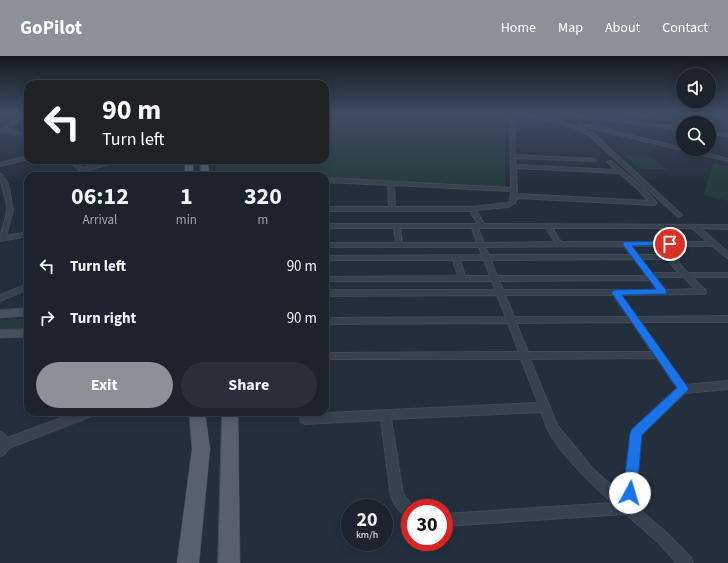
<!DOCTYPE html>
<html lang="en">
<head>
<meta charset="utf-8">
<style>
  :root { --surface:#1b232e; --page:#282f3a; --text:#f1f3f6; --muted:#a0a4aa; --line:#39404a; --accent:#8c9099 }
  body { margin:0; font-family:"Source Sans 3",sans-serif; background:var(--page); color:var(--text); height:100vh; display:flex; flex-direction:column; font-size:15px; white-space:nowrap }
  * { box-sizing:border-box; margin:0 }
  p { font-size:13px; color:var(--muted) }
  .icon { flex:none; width:22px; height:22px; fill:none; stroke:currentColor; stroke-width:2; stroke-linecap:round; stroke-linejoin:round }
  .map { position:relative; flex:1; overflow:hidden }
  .details { position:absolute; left:24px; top:116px; width:305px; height:244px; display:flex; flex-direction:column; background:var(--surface); border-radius:12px; box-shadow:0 2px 10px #0003,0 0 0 1px var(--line) }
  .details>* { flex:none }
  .guide { position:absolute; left:24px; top:24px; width:305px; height:84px; border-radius:12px; box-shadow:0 2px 10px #0003,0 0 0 1px var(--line); background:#202124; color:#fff; overflow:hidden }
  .tools { position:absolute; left:676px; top:12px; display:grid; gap:8px }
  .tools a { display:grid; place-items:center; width:40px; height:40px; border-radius:50%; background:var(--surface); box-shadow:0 2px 10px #0003,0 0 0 1px var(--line); font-size:20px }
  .speed { position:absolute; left:341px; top:443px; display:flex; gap:8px; font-size:20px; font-weight:700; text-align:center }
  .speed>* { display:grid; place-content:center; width:52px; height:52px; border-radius:50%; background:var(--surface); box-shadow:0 2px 10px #0003,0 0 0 1px var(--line); line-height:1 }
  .speed small { font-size:10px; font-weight:400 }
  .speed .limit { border:6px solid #d22; background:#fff; color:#111 }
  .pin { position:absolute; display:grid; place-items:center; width:34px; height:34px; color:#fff; margin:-17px; border:2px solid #fff; border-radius:50%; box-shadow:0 1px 4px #0007 }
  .me { position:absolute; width:44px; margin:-22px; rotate:6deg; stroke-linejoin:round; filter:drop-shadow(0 0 3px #0008) }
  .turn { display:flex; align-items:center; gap:14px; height:84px; padding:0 12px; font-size:18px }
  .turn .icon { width:52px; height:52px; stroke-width:2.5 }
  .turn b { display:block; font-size:28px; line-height:34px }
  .eta { display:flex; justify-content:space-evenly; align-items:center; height:68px; text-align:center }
  .eta b { font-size:24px; font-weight:700; line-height:28px }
  .button { display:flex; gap:8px; margin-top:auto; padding:8px 12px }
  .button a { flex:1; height:46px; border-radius:24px; background:var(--accent); color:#fff; font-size:16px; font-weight:700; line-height:46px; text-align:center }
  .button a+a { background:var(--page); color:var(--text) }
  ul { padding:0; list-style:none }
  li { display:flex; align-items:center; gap:12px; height:52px; padding:0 12px }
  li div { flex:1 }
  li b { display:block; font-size:15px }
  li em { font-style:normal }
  header { display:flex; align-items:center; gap:24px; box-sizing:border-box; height:56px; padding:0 20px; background:var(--accent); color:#fff }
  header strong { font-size:19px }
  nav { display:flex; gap:22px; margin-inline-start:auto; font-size:14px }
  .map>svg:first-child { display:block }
  .green { fill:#263c3f }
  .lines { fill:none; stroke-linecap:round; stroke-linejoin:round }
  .stream { stroke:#17263c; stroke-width:1.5 }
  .minor-casing { stroke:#414a57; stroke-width:2 }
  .secondary-casing { stroke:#414a57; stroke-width:1 }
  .primary-casing { stroke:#414a57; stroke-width:1 }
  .minor { fill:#38414e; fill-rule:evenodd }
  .secondary { fill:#465061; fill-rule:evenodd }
  .primary { fill:#56606e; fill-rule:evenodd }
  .route { fill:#1a73e8; stroke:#114b97 }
</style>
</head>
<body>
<header>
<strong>GoPilot</strong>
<nav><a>Home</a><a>Map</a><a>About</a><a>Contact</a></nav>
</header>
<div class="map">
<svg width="728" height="507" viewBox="0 0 728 507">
  <rect width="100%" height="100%" fill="#242f3e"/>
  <path class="green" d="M325 57H505V132L325 123V120H269L217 117 215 104H325Z
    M624 99 650 100 667 113H639Z
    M713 107 728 110V145L704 139Z
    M28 262V273L0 275V264Z"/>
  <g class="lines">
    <path class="stream" d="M551 57 569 66 610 77
      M668 90 728 105"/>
    <defs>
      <path id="minor" d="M28 57V60L8 73 28 79V81L5 75 0 77 2 72Z
        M510 57H522L555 63 575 69 594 78 682 159 679 161 677 160 590 80 573 71 553 65 514 58 515 99 594 103 596 104 594 105 515 102 516 109 616 114 607 106 611 105 643 132 657 147 654 149 517 142 515 147 508 151 476 154 484 168 728 169V173L700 172 728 196V202L726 201 713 190H662L688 217H728V221H692L705 234 706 236 705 238 621 239 637 261 728 260V266H641L685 329 728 325V333L685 337 641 379 634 449 669 479 691 502 693 507H677L660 488 626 458 444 470V458L613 447C589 426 565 403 549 376 546 370 544 362 541 356L391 363 403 438 414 452H410V462C402 459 394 449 391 441L381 364 305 368 301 366 300 363 301 360 305 358 538 347 521 303H325V297L519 296 508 267 325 268V262L506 261 497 239 325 240V234H495L492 225H325V221L458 220 453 204H325V200L482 199 479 191H325V187H396L394 172H325V168H478L470 155H325V151H389L388 129 325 126V122L511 132ZM516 112 619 117 639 134 649 145 517 138ZM394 129 511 135 510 145 507 147 472 151H395ZM400 172H472L477 187H402ZM478 172H546L555 186 484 187ZM552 172H692L708 186H561ZM624 190 631 199H489L485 191ZM631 190H654L663 199H638ZM634 203 647 220H497L491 204ZM641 203H667L679 217H652ZM460 204H484L490 220H465ZM656 221H684L695 233 665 234ZM650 224 657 234H503L499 225ZM505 239H613L628 261H514ZM632 266 652 296H528L516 267ZM657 302 677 332 632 374 631 377 623 440 592 412 557 369 530 303Z
        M619 57H630L668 62 666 63Z
        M707 57H712L728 64V67Z
        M574 58 683 72V74L575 60Z
        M579 67 683 92V93H688L728 103V105L578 69Z
        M709 76 728 78V80L709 78Z
        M28 100V103L0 110V107Z
        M68 104H73L83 112 116 104H124L85 115 88 120H82L80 115Z
        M205 116 238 118 241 120 203 119 202 118Z
        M0 118 2 119 8 128 13 154 6 180 28 176V180L0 185C0 174 7 164 7 153 7 141 0 130 0 118Z
        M28 228V233L0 245V239Z
        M78 356H95L94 359 9 392 4 399 0 400V376L4 378 7 382Z"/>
      <path id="secondary" d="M28 252V260L0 262V254Z
        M28 273V281L0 282V274Z"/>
      <path id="primary" d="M185 104H193V120H185Z
        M200 104H208L209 120H201Z
        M189 356H205L210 393 199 507H177L192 393Z
        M222 356H238L240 507H218Z"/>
    </defs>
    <use href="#minor" class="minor-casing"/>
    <use href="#secondary" class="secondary-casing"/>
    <use href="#primary" class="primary-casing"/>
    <use href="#minor" class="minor"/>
    <use href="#secondary" class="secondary"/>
    <use href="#primary" class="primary"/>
  </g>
  <linearGradient id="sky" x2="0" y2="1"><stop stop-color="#141a22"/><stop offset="0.45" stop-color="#3f4d63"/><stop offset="1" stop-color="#3f4d63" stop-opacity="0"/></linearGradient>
  <rect width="728" height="128" fill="url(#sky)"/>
  <path class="route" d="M670 185 673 186V189L632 190 666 234 667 236 666 238 622 239 689 333 642 379 637 437 635 442 630 444 625 442 623 437 630 377 632 373 677 332 611 236 615 234 656 233 623 189V186Z"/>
</svg>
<div class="tools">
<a><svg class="icon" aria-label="sound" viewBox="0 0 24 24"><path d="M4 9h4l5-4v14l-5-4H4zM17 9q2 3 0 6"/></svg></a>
<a><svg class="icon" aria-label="search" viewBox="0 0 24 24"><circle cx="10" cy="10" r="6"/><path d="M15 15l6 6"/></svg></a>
</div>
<div class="speed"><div>20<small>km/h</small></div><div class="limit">30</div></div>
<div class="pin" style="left:670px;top:188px;background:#d93025"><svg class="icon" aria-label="arrive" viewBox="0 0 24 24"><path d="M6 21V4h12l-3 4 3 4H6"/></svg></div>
<svg class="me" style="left:630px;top:437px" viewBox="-20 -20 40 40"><circle r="19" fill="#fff"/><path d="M0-13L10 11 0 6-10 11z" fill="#1a73e8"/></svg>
<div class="guide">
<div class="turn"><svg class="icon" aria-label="left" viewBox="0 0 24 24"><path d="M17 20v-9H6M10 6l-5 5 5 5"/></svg><div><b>90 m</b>Turn left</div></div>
</div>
<section class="details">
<div class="eta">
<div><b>06:12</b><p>Arrival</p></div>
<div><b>1</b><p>min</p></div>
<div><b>320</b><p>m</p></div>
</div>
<ul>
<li><svg class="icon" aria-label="left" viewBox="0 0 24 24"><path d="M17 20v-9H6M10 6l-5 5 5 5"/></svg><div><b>Turn left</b></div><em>90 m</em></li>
<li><svg class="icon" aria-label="right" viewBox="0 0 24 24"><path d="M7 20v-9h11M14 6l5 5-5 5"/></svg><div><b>Turn right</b></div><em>90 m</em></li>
</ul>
<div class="button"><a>Exit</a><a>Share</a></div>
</section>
</div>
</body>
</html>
